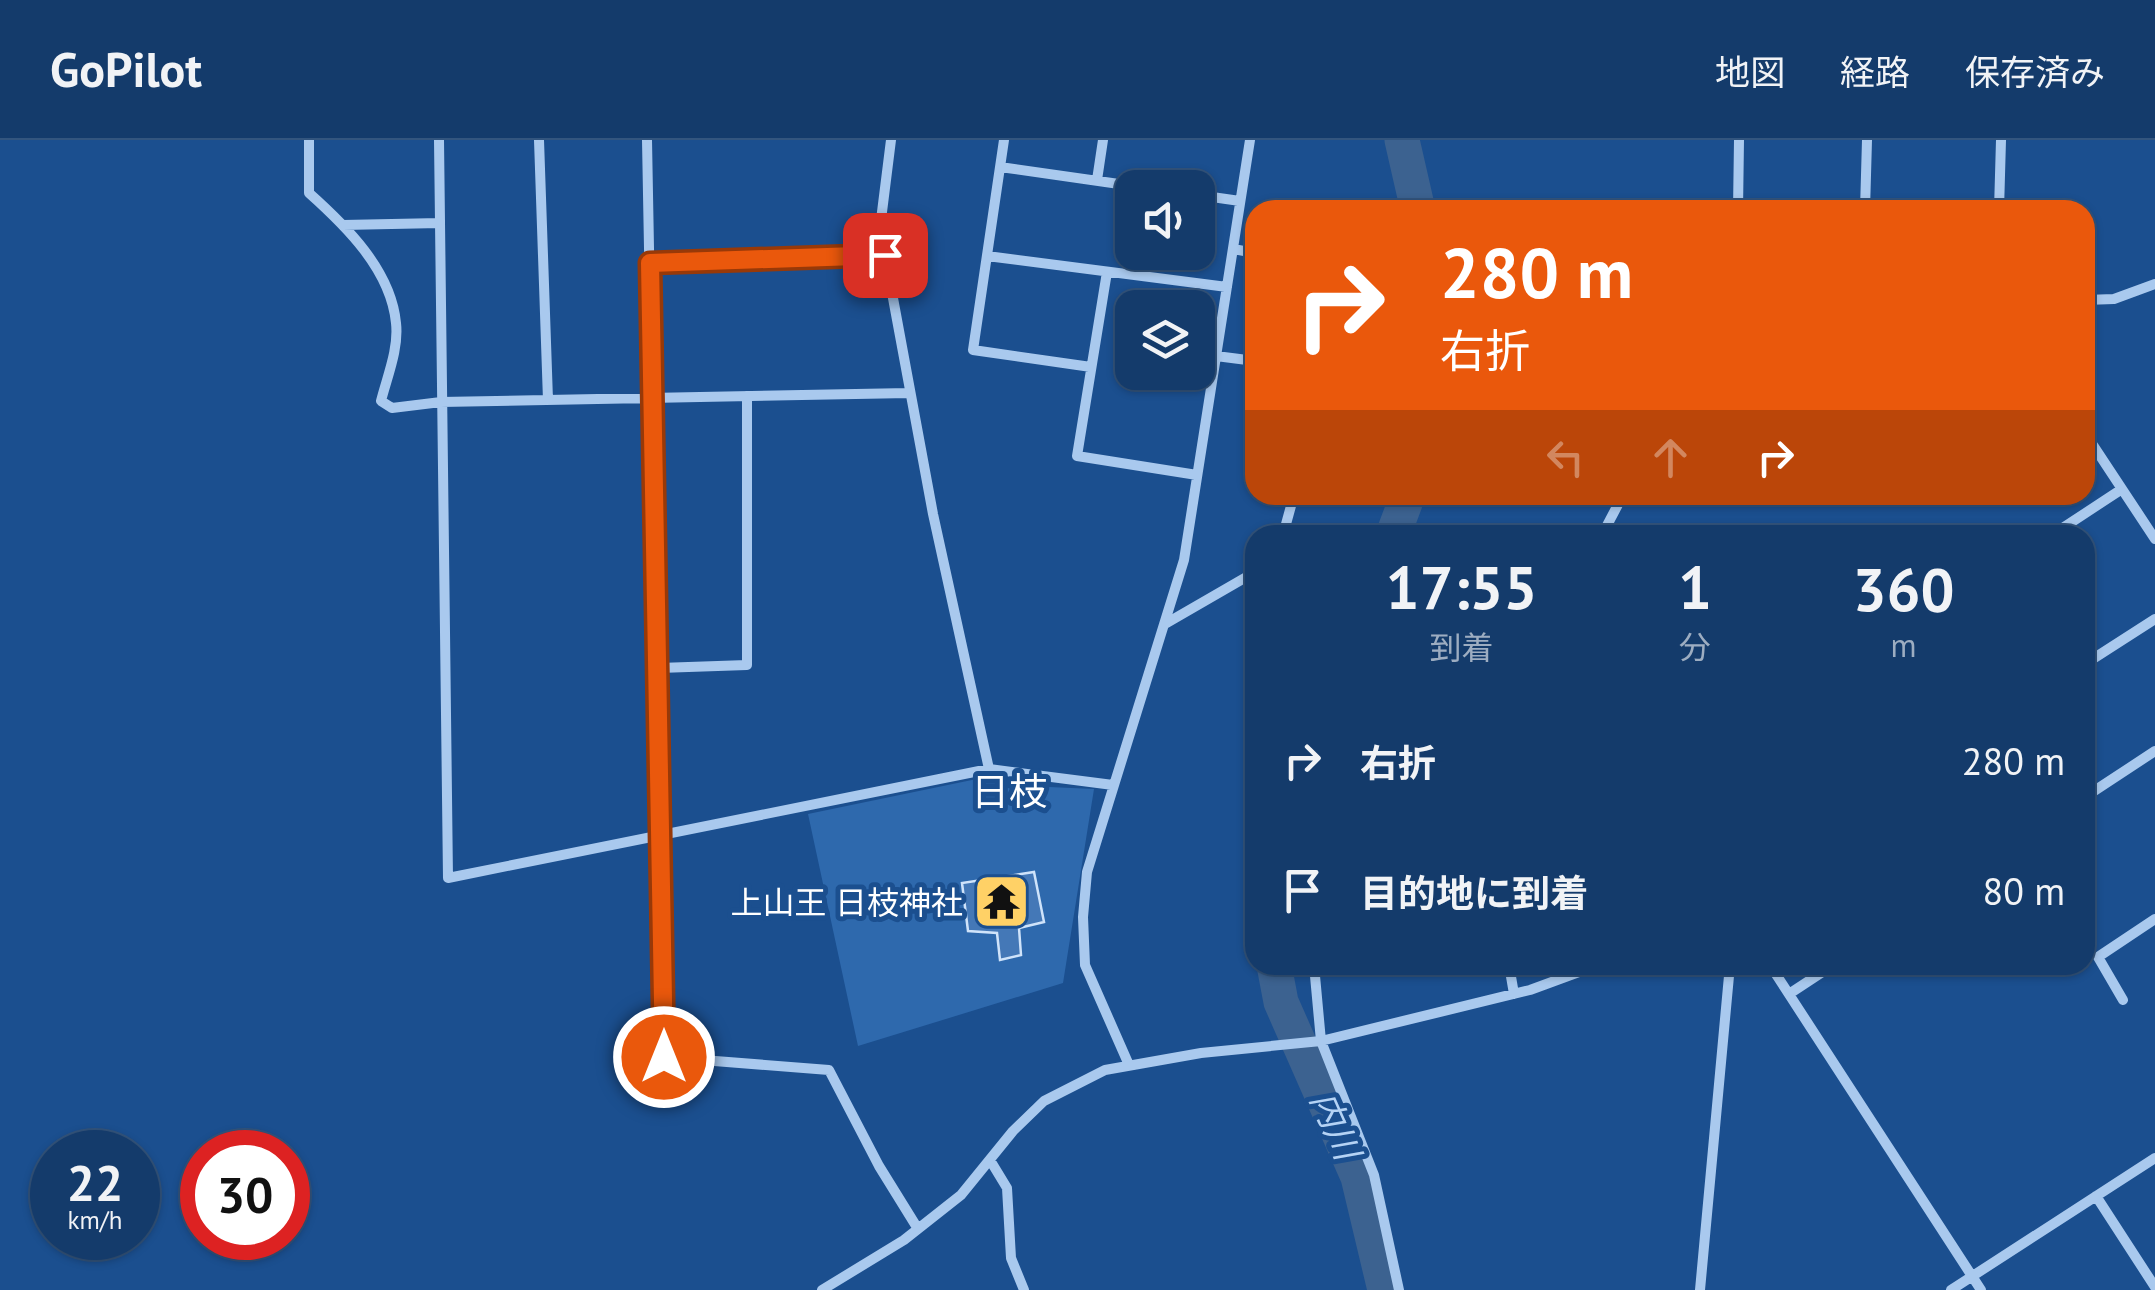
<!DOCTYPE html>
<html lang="ja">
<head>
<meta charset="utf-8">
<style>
  :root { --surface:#143b6b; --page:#214673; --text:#f1f3f6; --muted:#9dadc1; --line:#33557e }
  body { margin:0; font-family:"PT Sans","Noto Sans JP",sans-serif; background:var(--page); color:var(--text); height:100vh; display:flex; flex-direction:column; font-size:38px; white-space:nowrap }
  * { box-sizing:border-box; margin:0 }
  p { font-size:32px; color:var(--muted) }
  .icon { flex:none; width:55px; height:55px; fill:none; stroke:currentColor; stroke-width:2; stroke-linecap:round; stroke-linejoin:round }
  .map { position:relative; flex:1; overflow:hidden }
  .panel { position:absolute; left:1245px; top:385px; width:850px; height:450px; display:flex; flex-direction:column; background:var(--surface); border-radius:30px; box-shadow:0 2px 8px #0004,0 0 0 2px var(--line) }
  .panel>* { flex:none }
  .guide { position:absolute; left:1245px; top:60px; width:850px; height:305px; border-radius:30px; box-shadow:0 2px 8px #0004,0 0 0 2px var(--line); background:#ea580c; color:#fff; overflow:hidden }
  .buttons { position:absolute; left:1115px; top:30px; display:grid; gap:20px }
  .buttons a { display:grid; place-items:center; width:100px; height:100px; border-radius:20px; background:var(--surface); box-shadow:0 2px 8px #0004,0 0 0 2px var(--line); font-size:50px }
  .speed { position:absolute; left:30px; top:990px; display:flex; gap:20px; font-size:50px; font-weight:700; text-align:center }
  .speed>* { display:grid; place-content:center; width:130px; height:130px; border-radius:50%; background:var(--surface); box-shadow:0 2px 8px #0004,0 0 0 2px var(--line); line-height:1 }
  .speed small { font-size:25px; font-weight:400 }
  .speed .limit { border:15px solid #d22; background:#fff; color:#111 }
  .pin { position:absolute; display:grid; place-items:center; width:85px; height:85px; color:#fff; margin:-42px; border-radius:20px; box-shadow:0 5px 15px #0006 }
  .me { position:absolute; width:110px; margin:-55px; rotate:0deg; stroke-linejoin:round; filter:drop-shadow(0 0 8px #0008) }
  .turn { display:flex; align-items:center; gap:35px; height:210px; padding:0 30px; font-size:45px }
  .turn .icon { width:130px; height:130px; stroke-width:2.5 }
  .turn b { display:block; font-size:70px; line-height:85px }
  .lanes { display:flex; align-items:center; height:95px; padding:0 30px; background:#0003; justify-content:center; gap:50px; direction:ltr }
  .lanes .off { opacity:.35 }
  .eta { display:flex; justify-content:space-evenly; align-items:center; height:170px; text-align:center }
  .eta b { font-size:60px; font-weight:700; line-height:70px }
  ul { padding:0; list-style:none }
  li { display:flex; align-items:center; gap:30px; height:130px; padding:0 30px }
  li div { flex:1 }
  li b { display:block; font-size:38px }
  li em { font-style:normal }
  header { display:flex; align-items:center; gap:60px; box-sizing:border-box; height:140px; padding:0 50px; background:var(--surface); border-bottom:2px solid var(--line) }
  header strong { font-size:48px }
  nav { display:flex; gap:55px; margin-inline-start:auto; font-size:35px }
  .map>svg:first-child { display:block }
  .green { fill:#2e69ad }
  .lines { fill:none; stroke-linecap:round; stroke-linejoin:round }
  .river { stroke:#3c6290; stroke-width:35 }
  .building { fill:#4478b7; stroke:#cfe3fa; stroke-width:2.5 }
  .street { stroke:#a9c9ee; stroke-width:10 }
  .route-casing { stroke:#983908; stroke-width:25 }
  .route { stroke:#ea580c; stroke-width:18 }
  .labels { text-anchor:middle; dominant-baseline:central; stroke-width:10; stroke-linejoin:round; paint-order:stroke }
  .poi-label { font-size:32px; fill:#fff; stroke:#1b4f8f; text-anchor:end }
  .water-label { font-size:35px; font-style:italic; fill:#b5d3f5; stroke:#1b4f8f }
  .quarter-label { font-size:38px; fill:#fff; stroke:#1b4f8f }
</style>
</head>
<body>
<header>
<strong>GoPilot</strong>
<nav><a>地図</a><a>経路</a><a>保存済み</a></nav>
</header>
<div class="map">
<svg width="2155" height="1150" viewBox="0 0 2155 1150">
  <rect width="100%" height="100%" fill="#1b4f8f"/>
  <path class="green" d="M996 635 1049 647 1094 649 1063 843 858 906 808 674Z"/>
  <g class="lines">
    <path class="river" d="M1402 0 1418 70
      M1393 395 1408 355
      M1274 825 1281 862 1358 1037 1385 1150"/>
  </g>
  <path class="building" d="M1034 732 1044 782 1019 788 1021 815 1000 820 997 793 968 791 962 743Z"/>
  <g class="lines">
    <path class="street" d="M309 0V53C346 86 391 130 396 183 399 209 387 237 381 261L392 268 441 262 909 253
      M439 0 448 738 989 629 1113 645
      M539 0 548 260
      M647 0 664 917 829 930 879 1026 918 1089
      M891 0 880 88 933 374 989 629
      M1004 0 973 210 1091 227
      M1000 27 1147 48
      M1097 40 1103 0
      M1198 55 1240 61
      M1738 70 1739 0
      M1865 70 1867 0
      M1999 70 2001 0
      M343 85 440 83
      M1233 109 1255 113
      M987 116 1227 147
      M650 123 885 115
      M1107 132 1077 316 1197 335
      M2085 160 2114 159 2155 144
      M1216 216 1255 221
      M2085 293 2155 399
      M1283 395 1294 355
      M1602 395 1623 355
      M2052 395 2122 349
      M1165 484 1255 432
      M2085 524 2155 479
      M659 528 747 525V256
      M2085 657 2155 611
      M1314 825 1321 901 1374 1035 1399 1150
      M1509 825 1514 854
      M1770 825 1981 1150
      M1789 854 1833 825
      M2123 860 2098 817 2155 779
      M1129 925 1085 825 1083 777 1087 732 1184 420 1250 0
      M990 1020 1007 1048 1011 1118 1024 1150
      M2096 1056 2155 1147
      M822 1150 904 1100 961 1055 1013 991 1044 961 1105 930 1201 913 1321 901 1530 850 1598 825
      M1700 1150 1730 825
      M1951 1150 2155 1018"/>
  </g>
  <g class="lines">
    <defs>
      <path id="route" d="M664 917 650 123 885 115"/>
    </defs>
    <use href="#route" class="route-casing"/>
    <use href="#route" class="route"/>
  </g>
  <defs>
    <symbol id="temple-square" viewBox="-11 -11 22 22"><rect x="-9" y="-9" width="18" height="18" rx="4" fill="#ffd166" stroke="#1b4f8f"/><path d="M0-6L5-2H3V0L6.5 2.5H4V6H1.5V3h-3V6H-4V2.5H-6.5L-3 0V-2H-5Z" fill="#111"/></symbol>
  </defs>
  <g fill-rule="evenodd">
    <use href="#temple-square" x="970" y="730" width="63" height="63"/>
  </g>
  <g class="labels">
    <g class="poi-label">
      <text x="963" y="762">上山王 日枝神社</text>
    </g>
    <g class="water-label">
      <text transform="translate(1336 985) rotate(66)">内川</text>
    </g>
    <g class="quarter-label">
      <text x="1009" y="650">日枝</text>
    </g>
  </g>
</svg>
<div class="buttons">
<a><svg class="icon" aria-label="sound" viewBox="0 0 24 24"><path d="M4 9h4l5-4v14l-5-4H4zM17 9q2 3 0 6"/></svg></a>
<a><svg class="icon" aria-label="layers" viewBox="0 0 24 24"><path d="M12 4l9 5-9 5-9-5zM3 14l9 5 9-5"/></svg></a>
</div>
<div class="speed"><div>22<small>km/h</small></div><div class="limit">30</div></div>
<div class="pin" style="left:885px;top:115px;background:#d93025"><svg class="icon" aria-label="arrive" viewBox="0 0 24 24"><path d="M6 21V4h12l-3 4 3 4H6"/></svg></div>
<svg class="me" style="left:664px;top:917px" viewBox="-20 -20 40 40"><circle r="17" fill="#ea580c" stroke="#fff" stroke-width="3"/><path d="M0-11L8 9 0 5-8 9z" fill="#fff"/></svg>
<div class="guide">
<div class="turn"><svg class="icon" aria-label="right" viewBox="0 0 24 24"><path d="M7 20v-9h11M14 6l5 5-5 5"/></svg><div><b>280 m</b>右折</div></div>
<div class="lanes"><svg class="icon off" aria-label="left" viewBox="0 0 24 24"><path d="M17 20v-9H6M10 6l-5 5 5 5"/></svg><svg class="icon off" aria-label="ahead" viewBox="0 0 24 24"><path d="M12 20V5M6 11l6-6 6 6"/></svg><svg class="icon" aria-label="right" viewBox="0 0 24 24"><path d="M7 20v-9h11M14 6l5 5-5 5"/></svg></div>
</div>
<section class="panel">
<div class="eta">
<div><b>17:55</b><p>到着</p></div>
<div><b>1</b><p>分</p></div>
<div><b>360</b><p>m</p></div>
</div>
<ul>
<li><svg class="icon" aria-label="right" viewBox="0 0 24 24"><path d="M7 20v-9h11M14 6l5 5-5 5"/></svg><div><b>右折</b></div><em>280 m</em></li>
<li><svg class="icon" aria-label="arrive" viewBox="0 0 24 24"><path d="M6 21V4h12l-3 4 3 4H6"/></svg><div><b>目的地に到着</b></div><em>80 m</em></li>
</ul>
</section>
</div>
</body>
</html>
